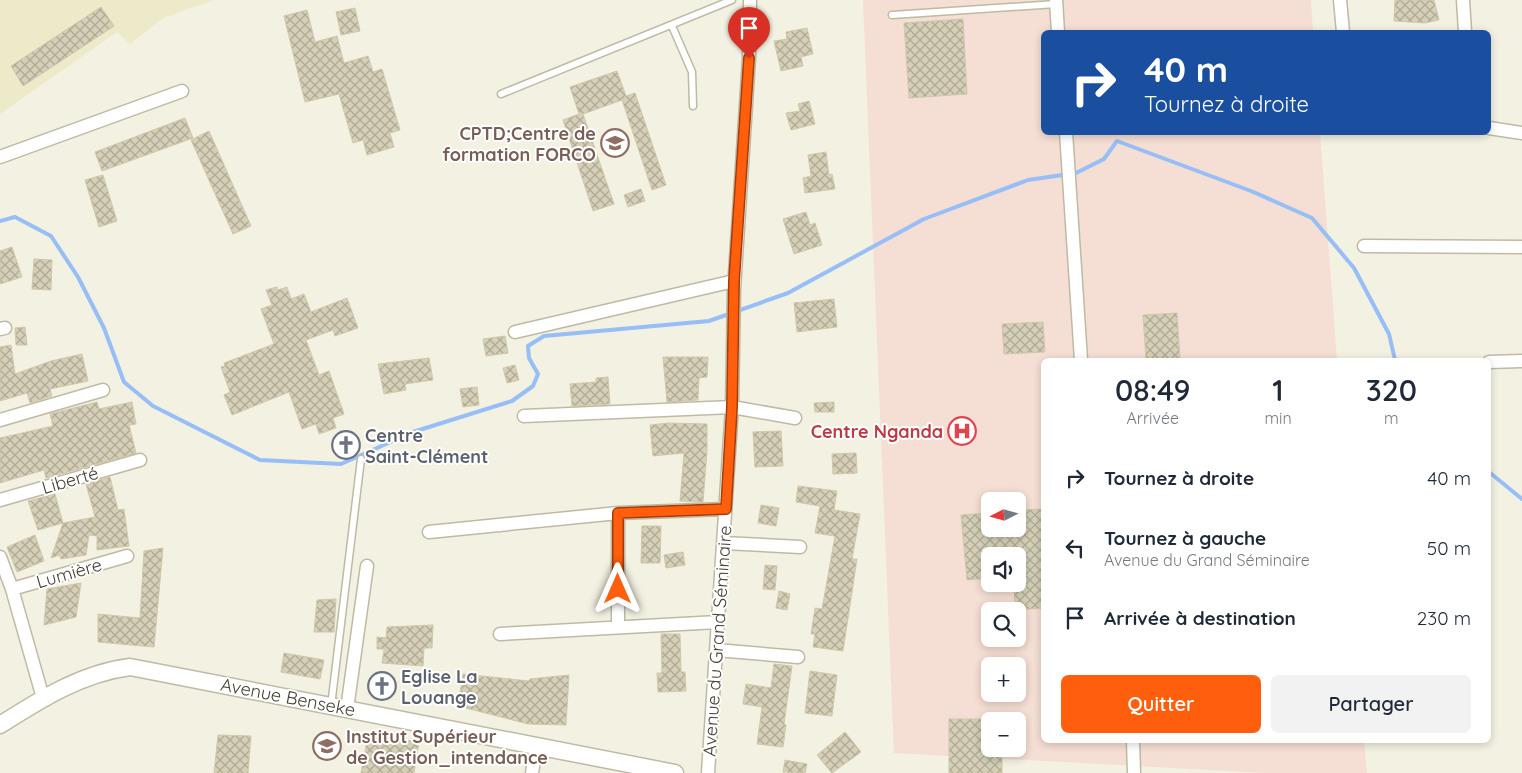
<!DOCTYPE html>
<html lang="fr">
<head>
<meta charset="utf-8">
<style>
  :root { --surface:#fff; --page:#f2f2f3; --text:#1f2937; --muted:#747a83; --accent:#ff5e0c }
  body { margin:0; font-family:Quicksand,sans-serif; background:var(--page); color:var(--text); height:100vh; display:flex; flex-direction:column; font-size:19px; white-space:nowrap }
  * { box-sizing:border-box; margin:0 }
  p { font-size:16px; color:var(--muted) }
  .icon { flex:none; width:28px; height:28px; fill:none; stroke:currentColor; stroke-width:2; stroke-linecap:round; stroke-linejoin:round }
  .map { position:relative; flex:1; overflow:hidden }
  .side { position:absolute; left:1041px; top:358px; width:450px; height:385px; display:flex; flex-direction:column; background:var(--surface); border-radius:8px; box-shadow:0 2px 8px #0003 }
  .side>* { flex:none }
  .top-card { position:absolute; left:1041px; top:30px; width:450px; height:105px; border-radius:8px; box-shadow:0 2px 8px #0003; background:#1a4fa0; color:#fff; overflow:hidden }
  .needle { width:32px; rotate:264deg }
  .controls { position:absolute; left:981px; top:492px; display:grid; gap:10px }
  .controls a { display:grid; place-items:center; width:45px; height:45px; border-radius:8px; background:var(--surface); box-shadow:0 2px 8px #0003; font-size:25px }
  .pin { position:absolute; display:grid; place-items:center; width:42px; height:42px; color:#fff; margin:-51px -21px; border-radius:50% 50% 50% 0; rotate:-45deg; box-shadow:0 0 5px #0007 }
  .pin .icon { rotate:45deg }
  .me { position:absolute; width:55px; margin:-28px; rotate:0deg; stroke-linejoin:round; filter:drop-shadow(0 0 4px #0008) }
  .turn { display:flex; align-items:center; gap:18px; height:105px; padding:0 20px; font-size:22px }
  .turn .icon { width:65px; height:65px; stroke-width:2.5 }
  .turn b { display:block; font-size:35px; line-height:42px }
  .eta { display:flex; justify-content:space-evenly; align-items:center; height:85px; text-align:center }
  .eta b { font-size:30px; font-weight:600; line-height:35px }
  .primary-button { display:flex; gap:10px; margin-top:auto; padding:10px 20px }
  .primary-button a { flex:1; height:58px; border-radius:8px; background:var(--accent); color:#fff; font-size:20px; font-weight:600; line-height:58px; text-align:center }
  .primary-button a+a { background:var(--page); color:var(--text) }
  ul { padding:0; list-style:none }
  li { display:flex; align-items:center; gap:15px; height:70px; padding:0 20px }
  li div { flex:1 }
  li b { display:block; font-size:19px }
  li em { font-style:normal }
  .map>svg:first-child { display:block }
  .education { fill:#edeaca }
  .medical { fill:#f5ded3; fill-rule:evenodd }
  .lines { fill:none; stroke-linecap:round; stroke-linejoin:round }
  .stream { stroke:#97bef6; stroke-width:4 }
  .building { fill:url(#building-cross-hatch); stroke:#d0c8a9 }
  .service-casing { stroke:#bebaa4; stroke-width:9 }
  .minor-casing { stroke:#bebaa4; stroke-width:15 }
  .tertiary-casing { stroke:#bebaa4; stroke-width:19 }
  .service { stroke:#fff; stroke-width:6 }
  .minor { stroke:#fff; stroke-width:12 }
  .tertiary { stroke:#fff; stroke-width:16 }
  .route-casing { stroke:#a63d08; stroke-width:12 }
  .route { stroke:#ff5e0c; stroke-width:9 }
  .labels { text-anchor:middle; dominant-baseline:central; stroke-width:4; stroke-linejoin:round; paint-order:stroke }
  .education-label { font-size:18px; font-weight:bold; fill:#785e54; stroke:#fff; text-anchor:end }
  .health-label { font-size:18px; font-weight:bold; fill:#be3a42; stroke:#fff; text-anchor:end }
  .worship-label { font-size:18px; font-weight:bold; fill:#5b616d; stroke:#fff; text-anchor:start }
  .street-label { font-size:18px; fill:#444132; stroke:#fff }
</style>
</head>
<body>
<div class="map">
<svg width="1522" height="773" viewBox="0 0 1522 773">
  <defs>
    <pattern id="building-cross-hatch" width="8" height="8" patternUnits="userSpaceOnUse" patternTransform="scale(1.25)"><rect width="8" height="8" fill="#d4cfb6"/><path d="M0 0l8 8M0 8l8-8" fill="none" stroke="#aeaa95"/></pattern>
  </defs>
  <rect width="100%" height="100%" fill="#f3f1e2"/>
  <path class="education" d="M0 0H214L163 18 130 44 117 32 0 114Z"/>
  <path class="medical" d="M863 0H1311L1313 32H1044V132L1320 133 1337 360H1044V740H1364L1367 773H1266L894 753ZM990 501H1018V529H990ZM990 556H1018V584H990ZM990 611H1018V639H990ZM990 666H1018V694H990ZM990 721H1018V749H990Z"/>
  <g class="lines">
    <path class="stream" d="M0 221 15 217 51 236 78 277 104 328 124 382 153 406 260 460 341 464 413 432 512 401 533 386 538 374 529 358 528 346 544 336 709 321 788 293 924 219 1028 180 1076 173 1104 159 1117 141 1251 191 1312 218 1354 268 1389 334 1395 360
      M1489 472 1522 499"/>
  </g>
  <path class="building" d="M1395 0H1434L1439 20 1425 23 1394 21Z
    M101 7 114 26 23 86 11 66Z
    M355 8 360 31 341 35 336 12Z
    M307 10 315 42 337 36 344 63 368 56 373 72 382 69 400 130 390 133 394 147 367 155 363 140 353 143 339 94 305 102 284 16Z
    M963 19 967 94 909 98 904 23Z
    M807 28 813 54 801 57 803 66 781 71 774 41 787 39 786 32Z
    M617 71 626 96 635 93 666 185 652 190 622 100 583 114 614 204 593 211 563 120 579 114 570 87Z
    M809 101 815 124 791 130 786 113 800 111 798 104Z
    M185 118 193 138 102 171 95 152Z
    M209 131 251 226 233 234 191 140Z
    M826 152 829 175 832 174 835 189 805 193 803 178 811 176 808 155Z
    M103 175 117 221 99 227 85 180Z
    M641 189 645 201 628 207 624 195Z
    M806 212 810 225 815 223 822 245 794 254 783 219Z
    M12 247 22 277 0 284V251Z
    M34 259 52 260 51 290 32 289Z
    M277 287 278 290 287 287 291 299 304 294 311 312 347 298 358 328 335 336 333 330 306 340 319 375 329 371 344 414 333 418 336 428 319 434 316 424 302 429 289 392 232 415 224 395 230 392 221 367 225 366 224 363 274 344 261 309 272 305 266 290Z
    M834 299 837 327 797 332 794 303Z
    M1177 313 1180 360H1146L1143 315Z
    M1043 322 1045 352 1004 354 1002 324Z
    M25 327 27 345H16L15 328Z
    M505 336 508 353 486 356 483 339Z
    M11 345 15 374 51 361 82 354 88 381 50 389 52 396 30 403 27 393 0 401V347Z
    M663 357H708L707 377 699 378 698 400 667 402Z
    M429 358 433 380 405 384 406 390 384 394 378 364Z
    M515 365 519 380 507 383 503 368Z
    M608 377 610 404 572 406 570 384 596 382V378Z
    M477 387 479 405 463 407 460 389Z
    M97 402 99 409 132 402 136 424 129 425 136 453 46 478 44 470 0 483V438L53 426 50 414Z
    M834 402V412H815L814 403Z
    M668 423 707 424V451L703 502 680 501 684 453 653 456 650 425Z
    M781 431 783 466 755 467 753 432Z
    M856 453 857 473 833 474 832 454Z
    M110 477 118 510 124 509 129 546 97 550V536L89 535 86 555 61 559 59 555 51 558 63 523 95 517 86 484Z
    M798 486 837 491 834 510 860 514 852 559H857L843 651 813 647 815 634H811L815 608 822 609 835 536 815 533 820 506 796 502Z
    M55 494 63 523 38 530 28 501Z
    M761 505 779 508 776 526 758 523Z
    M1044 509V608L1015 610 1014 584H1018V556H990V578L967 580 961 515 990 513V529H1018V510Z
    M642 526H661L660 563H641Z
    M35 535 44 561 17 572 7 547Z
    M163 548 154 647 98 642V614L140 618 144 551Z
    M683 552 685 565 666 568 664 555Z
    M765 565 777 566 775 590 763 589Z
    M81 583 76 617 44 625 47 589Z
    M779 591 790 594 787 610 776 608Z
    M336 599 334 632H314L317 600Z
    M433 625 432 648H424L423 666 382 663 384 649H377V637L386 638 387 627Z
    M661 634H680L681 672H685L686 691 658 692 657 673H662Z
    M284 653 324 660 320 679 281 672Z
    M774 664 792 666 784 724 786 725 783 747 757 744 762 707 743 704 746 684 771 688Z
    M810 671 837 675 832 716 805 713Z
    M463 674 529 681 530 679 569 675 566 725 528 724 458 706Z
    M949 719H990V749H1002V773H949Z
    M845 732 861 752 832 773 817 755Z
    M218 735 251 736 248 773H214Z
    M368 735 419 742 414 773H361Z
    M785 760 807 764 805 773 783 772Z"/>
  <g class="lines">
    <defs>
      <path id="service" d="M892 15 1056 4
        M672 26 692 72 693 106
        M501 94 732 0
        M331 706 361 459"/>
      <path id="minor" d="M1056 0 1058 32
        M1340 0 1343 32
        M1463 0 1465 32
        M1489 128 1522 133
        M1066 132 1081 360
        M0 157 182 91
        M1364 246 1522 247
        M0 329 5 328
        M515 332 734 281
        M1489 362 1522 361
        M524 416 732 407 795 418
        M0 420 103 390
        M0 500 140 460
        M618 513V627
        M429 532 618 513 725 509
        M724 543 800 547
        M0 557 12 589 43 698
        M12 589 127 556
        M500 634 718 622
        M716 650 798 657
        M347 709 367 566
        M1133 740 1134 773
        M532 773 536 747
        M708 773 732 407 734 289 749 58 750 0"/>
      <path id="tertiary" d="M0 725C41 699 82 673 130 667L675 773"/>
    </defs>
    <use href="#service" class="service-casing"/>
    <use href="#minor" class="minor-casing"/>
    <use href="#tertiary" class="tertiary-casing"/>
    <use href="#service" class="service"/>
    <use href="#minor" class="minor"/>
    <use href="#tertiary" class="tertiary"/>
  </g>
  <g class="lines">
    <defs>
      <path id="route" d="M618 589V513L726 509 732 407 734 281 749 58"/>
    </defs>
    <use href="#route" class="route-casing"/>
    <use href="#route" class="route"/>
  </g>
  <defs>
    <symbol id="university-ring" viewBox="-11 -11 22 22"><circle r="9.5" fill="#fff" stroke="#8d6e63" stroke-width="1.5"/><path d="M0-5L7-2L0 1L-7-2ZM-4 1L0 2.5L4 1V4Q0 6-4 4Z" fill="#8d6e63"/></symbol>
    <symbol id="hospital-ring" viewBox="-11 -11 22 22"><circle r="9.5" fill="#fff" stroke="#e0444e" stroke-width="1.5"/><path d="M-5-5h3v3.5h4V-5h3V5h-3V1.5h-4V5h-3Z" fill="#e0444e"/></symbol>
    <symbol id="church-ring" viewBox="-11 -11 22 22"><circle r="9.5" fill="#fff" stroke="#6b7280" stroke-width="1.5"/><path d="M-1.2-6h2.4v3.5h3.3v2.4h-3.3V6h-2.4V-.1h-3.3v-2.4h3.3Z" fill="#6b7280"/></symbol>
  </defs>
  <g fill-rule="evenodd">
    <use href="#university-ring" x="599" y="127" width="32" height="32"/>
    <use href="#hospital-ring" x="946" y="415" width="32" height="32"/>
    <use href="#church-ring" x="330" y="429" width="32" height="32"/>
    <use href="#church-ring" x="366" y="670" width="32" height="32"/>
    <use href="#university-ring" x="311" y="730" width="32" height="32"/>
  </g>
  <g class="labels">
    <g class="education-label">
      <text x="596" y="133">CPTD;Centre de<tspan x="596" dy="21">formation FORCO</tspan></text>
      <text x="346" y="736" text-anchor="start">Institut Supérieur<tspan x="346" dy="21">de Gestion_intendance</tspan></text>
    </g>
    <g class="health-label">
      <text x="943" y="431">Centre Nganda</text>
    </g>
    <g class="worship-label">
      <text x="365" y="435">Centre<tspan x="365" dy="21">Saint-Clément</tspan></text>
      <text x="401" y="676">Eglise La<tspan x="401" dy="21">Louange</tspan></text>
    </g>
    <g class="street-label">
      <text transform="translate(70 480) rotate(-16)">Liberté</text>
      <text transform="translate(69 573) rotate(-16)">Lumière</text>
      <text transform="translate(717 641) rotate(-86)">Avenue du Grand Séminaire</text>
      <text transform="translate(288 697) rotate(11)">Avenue Benseke</text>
    </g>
  </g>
</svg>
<div class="controls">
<a><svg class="needle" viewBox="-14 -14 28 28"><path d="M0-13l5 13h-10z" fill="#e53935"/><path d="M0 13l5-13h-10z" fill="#747a83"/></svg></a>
<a><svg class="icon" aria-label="sound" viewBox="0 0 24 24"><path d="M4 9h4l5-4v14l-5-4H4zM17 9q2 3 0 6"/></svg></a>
<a><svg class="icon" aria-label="search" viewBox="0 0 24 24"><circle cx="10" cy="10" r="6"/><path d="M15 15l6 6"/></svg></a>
<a>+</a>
<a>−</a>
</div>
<div class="pin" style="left:749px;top:58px;background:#d93025"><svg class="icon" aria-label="arrive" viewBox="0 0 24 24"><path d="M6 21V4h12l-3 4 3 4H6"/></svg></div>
<svg class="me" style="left:618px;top:589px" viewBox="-20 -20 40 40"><path d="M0-17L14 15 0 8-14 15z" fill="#ff5e0c" stroke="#fff" stroke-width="4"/></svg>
<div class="top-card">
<div class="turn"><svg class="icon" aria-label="right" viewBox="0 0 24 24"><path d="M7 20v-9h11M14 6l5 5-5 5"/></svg><div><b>40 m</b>Tournez à droite</div></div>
</div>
<section class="side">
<div class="eta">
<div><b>08:49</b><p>Arrivée</p></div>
<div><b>1</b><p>min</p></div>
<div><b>320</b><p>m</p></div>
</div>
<ul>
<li><svg class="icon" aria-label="right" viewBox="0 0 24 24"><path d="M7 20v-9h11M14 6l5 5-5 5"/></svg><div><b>Tournez à droite</b></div><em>40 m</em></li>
<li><svg class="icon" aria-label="left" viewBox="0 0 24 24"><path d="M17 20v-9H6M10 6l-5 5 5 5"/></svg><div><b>Tournez à gauche</b><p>Avenue du Grand Séminaire</p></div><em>50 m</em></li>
<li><svg class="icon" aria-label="arrive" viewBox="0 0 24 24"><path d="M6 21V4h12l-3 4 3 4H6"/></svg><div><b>Arrivée à destination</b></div><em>230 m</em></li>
</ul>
<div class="primary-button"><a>Quitter</a><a>Partager</a></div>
</section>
</div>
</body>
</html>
